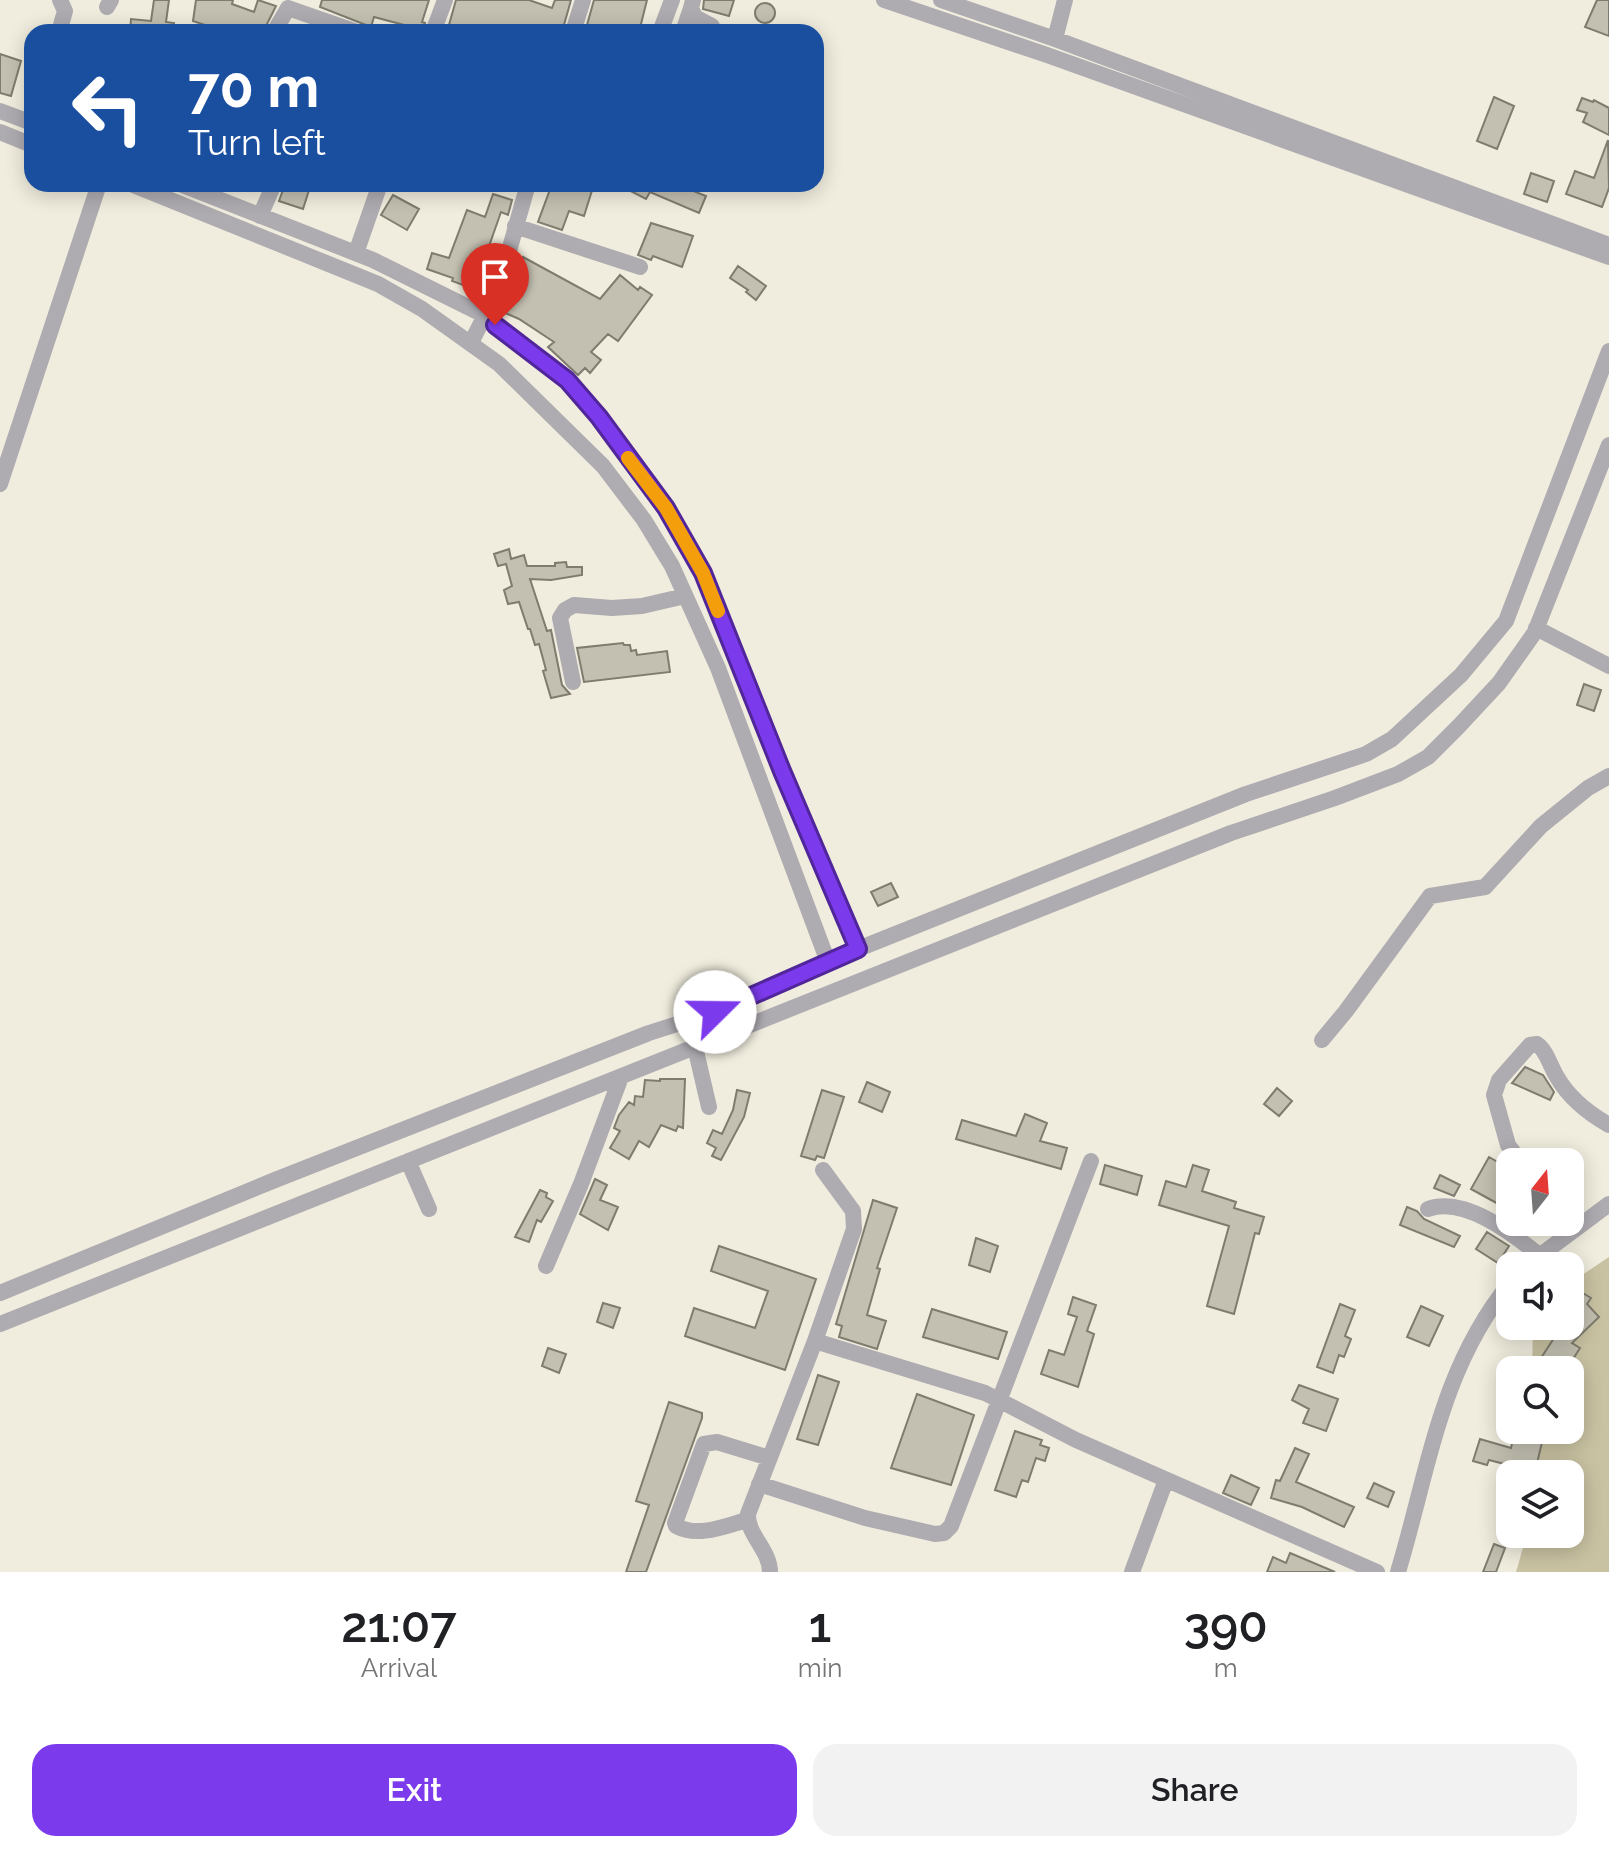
<!DOCTYPE html>
<html lang="en">
<head>
<meta charset="utf-8">
<style>
  :root { --surface:#fff; --page:#f2f2f2; --text:#202124; --muted:#757577; --accent:#7c3aed }
  body { margin:0; font-family:Raleway,sans-serif; background:var(--page); color:var(--text); height:100vh; display:flex; flex-direction:column; font-size:30px; white-space:nowrap }
  * { box-sizing:border-box; margin:0 }
  p { font-size:26px; color:var(--muted) }
  .icon { flex:none; width:44px; height:44px; fill:none; stroke:currentColor; stroke-width:2; stroke-linecap:round; stroke-linejoin:round }
  .map { position:relative; height:1572px; overflow:hidden }
  .drawer { display:flex; flex-direction:column; background:var(--surface); flex:1 }
  .drawer>* { flex:none }
  .guide { position:absolute; left:24px; top:24px; width:800px; height:168px; border-radius:24px; box-shadow:0 4px 20px #0003; background:#1a4fa0; color:#fff; overflow:hidden }
  .needle { width:52px; rotate:17deg }
  .tools { position:absolute; left:1496px; top:1148px; display:grid; gap:16px }
  .tools a { display:grid; place-items:center; width:88px; height:88px; border-radius:16px; background:var(--surface); box-shadow:0 4px 20px #0003; font-size:40px }
  .pin { position:absolute; display:grid; place-items:center; width:68px; height:68px; color:#fff; margin:-82px -34px; border-radius:50% 50% 50% 0; rotate:-45deg; box-shadow:0 0 8px #0007 }
  .pin .icon { rotate:45deg }
  .me { position:absolute; width:88px; margin:-44px; rotate:68deg; stroke-linejoin:round; filter:drop-shadow(0 0 6px #0008) }
  .turn { display:flex; align-items:center; gap:28px; height:168px; padding:0 32px; font-size:36px }
  .turn .icon { width:104px; height:104px; stroke-width:2.5 }
  .turn b { display:block; font-size:56px; line-height:68px }
  .eta { display:flex; justify-content:space-evenly; align-items:center; height:136px; text-align:center }
  .eta b { font-size:48px; font-weight:600; line-height:56px }
  .action { display:flex; gap:16px; margin-top:auto; padding:16px 32px }
  .action a { flex:1; height:92px; border-radius:24px; background:var(--accent); color:#fff; font-size:32px; font-weight:600; line-height:92px; text-align:center }
  .action a+a { background:var(--page); color:var(--text) }
  .map>svg:first-child { display:block }
  .green { fill:#c9c2a2 }
  .building { fill:#c3c0b1; stroke:#7f7c6f; stroke-width:2 }
  .lines { fill:none; stroke-linecap:round; stroke-linejoin:round }
  .minor { stroke:#aeabb1; stroke-width:16 }
  .route-casing { stroke:#51269a; stroke-width:20 }
  .route { stroke:#7c3aed; stroke-width:14 }
  .slow { stroke:#f59e0b; stroke-width:14 }
</style>
</head>
<body>
<div class="map">
<svg width="1609" height="1572" viewBox="0 0 1609 1572">
  <rect width="100%" height="100%" fill="#f0edde"/>
  <path class="green" d="M1609 1257V1572H1516L1527 1534H1570V1474H1529L1530 1430H1570V1370H1532L1533 1326H1570V1283Z"/>
  <path class="building" d="M154 0H169L166 22 174 23 173 32H130L131 19 151 21Z
    M196 0H233L232 4 254 12 258 0 276 6 263 32H226L193 21Z
    M322 0H429L422 22 425 23 422 32H406L408 26 374 17 371 27 366 25 320 7Z
    M456 0H529L552 8 555 0H571L562 32H447Z
    M594 0H647L639 32H585Z
    M704 0H734L729 16 703 9Z
    M1597 0H1609V36L1585 27Z
    M755 13a10 10 0 1 1 20 0a10 10 0 1 1-20 0Z
    M0 54 21 61 11 96 0 93Z
    M1494 97 1514 106 1497 149 1477 141Z
    M1582 98 1593 102 1594 100 1609 108V135L1583 122 1587 113 1577 110Z
    M1608 140 1609 188 1602 207 1566 194 1575 171 1594 178Z
    M1531 173 1554 181 1547 202 1524 194Z
    M285 184H311L303 209 279 201Z
    M552 184H594L584 216 569 211 562 230 538 222Z
    M617 184H676L706 196 699 213 650 192 646 199Z
    M493 194 512 200 508 215 501 212 474 289 452 281 453 278 427 269 432 253 449 258 467 210 485 217Z
    M393 195 419 209 407 230 381 215Z
    M651 223 693 236 682 267 653 256 651 260 638 255Z
    M523 257 600 299 620 275 638 290 640 287 652 295 618 341 608 334 591 352 601 360 590 373 585 368 578 375 548 347 554 342 519 319 503 312 511 283 515 285Z
    M738 266 766 286 756 300 746 292 748 290 730 278Z
    M509 549 511 559 524 555 527 566H555V563L566 562 567 567H582V575L551 580 530 579 547 631 551 630 562 685 570 694 551 698 543 671 546 670 539 644 535 645 530 629H528L519 602 508 604 504 590 512 586 506 564 498 566 494 554Z
    M623 643 624 645H630L631 651 636 650 637 655 667 651 670 672 584 682 577 648Z
    M1584 684 1601 690 1594 711 1577 705Z
    M891 883 898 897 878 906 871 892Z
    M1525 1067 1543 1075 1554 1092 1550 1100 1512 1083Z
    M660 1079H685L683 1128 678 1126 676 1131 661 1125 649 1147 639 1141 629 1159 610 1148 620 1131 614 1128 619 1115 629 1102 634 1105 635 1096 643 1097 645 1080 660 1081Z
    M867 1082 890 1092 882 1112 859 1102Z
    M1277 1088 1292 1101 1279 1116 1264 1104Z
    M737 1090 750 1093 744 1117 721 1160 712 1156 716 1148 707 1143 713 1130 722 1134 733 1110Z
    M822 1090 844 1097 824 1158 817 1156 815 1160 801 1156Z
    M1025 1114 1047 1123 1040 1141 1067 1148 1061 1169 956 1139 962 1120 1016 1136Z
    M1489 1157 1510 1169V1202L1502 1206 1471 1189Z
    M1105 1165 1142 1176 1137 1195 1100 1184Z
    M1193 1165 1209 1170 1202 1191 1236 1202 1234 1208 1264 1217 1259 1234 1255 1233 1234 1314 1207 1306 1229 1226 1159 1205 1166 1181 1186 1187Z
    M1440 1175 1460 1185 1454 1196 1434 1188Z
    M595 1179 607 1185 600 1200 618 1207 608 1230 580 1214Z
    M540 1190 547 1193 546 1197 553 1201 541 1222 537 1220 529 1242 515 1237Z
    M873 1200 897 1208 877 1268 880 1269 867 1315 886 1321 877 1349 839 1337 842 1326 836 1324Z
    M1407 1207 1417 1211 1424 1219 1460 1236 1454 1247 1400 1225Z
    M1487 1232 1509 1246 1498 1263 1476 1249Z
    M976 1238 998 1246 990 1272 969 1265Z
    M719 1246 816 1279 785 1370 685 1336 694 1308 755 1328 768 1291 711 1271Z
    M1581 1292 1591 1298 1587 1304 1599 1317 1572 1343 1580 1348 1566 1370H1561L1541 1358 1562 1326H1570V1308Z
    M1073 1297 1096 1305 1087 1331 1094 1334 1078 1387 1041 1374 1049 1350 1064 1355 1077 1317 1068 1314Z
    M603 1303 620 1308 613 1328 597 1322Z
    M1340 1304 1355 1310 1345 1336 1351 1339 1344 1357 1339 1355 1333 1373 1317 1367Z
    M1421 1306 1443 1316 1429 1346 1407 1337Z
    M932 1309 1007 1332 998 1359 923 1337Z
    M548 1348 566 1354 559 1373 542 1366Z
    M818 1375 839 1382 818 1445 797 1439Z
    M1299 1385 1338 1399 1326 1431 1303 1423 1309 1409 1292 1400Z
    M917 1394 974 1415 951 1485 891 1468Z
    M669 1402 702 1413V1418L646 1572H626L649 1505 636 1501Z
    M1015 1431 1042 1440 1040 1445 1049 1448 1045 1461 1036 1458 1028 1482 1022 1480 1016 1497 995 1490Z
    M1514 1434 1543 1438 1535 1472 1489 1460 1487 1465 1473 1461 1480 1439 1511 1448Z
    M1295 1448 1309 1454 1296 1482 1354 1507 1344 1527 1302 1507 1271 1498 1276 1480 1280 1481Z
    M1231 1475 1259 1488 1251 1505 1223 1493Z
    M1374 1483 1394 1492 1388 1507 1367 1498Z
    M1494 1544 1505 1548 1496 1572H1483Z
    M1290 1553 1335 1572H1267L1273 1557 1286 1563Z"/>
  <g class="lines">
    <path class="minor" d="M693 0 691 8 695 17 712 26
      M884 0 1047 55 1609 257
      M941 0 1055 39 1609 245
      M107 7 111 0
      M59 32 65 11 60 0
      M274 32 288 8 357 32
      M433 32 445 0
      M573 32 583 0
      M660 32 672 0
      M683 32 691 8
      M1055 39 1065 0
      M0 111 32 123
      M0 132 32 145
      M131 184 378 284 422 309 499 364 603 466 644 520 672 566 718 668 828 962
      M180 184 373 260 488 317 567 380 599 417 658 495 703 573 782 771 858 949
      M260 216 274 184
      M515 226 640 267
      M356 253 380 184
      M471 343 481 323 492 311 528 184
      M0 484 99 184
      M1536 628 1609 666
      M573 682 560 618 565 610 574 605 612 608 642 606 685 596
      M1322 1040 1346 1011 1430 896 1485 887 1541 826 1588 788 1609 776
      M695 1047 709 1107
      M408 1161 429 1209
      M1521 1162 1508 1145 1494 1095 1499 1080 1530 1045 1537 1044C1547 1051 1550 1066 1557 1077 1569 1098 1588 1113 1609 1125
      M1428 1209C1464 1196 1512 1233 1539 1255
      M1501 1227 1510 1213
      M546 1266 581 1184 621 1077
      M1526 1266 1609 1204
      M0 1293 275 1180 649 1033 715 1012 853 951 1246 794 1366 754 1392 739 1461 675 1506 621 1609 351
      M0 1324 1231 833 1335 798 1398 774 1428 757 1458 727 1499 683 1535 632 1609 445
      M815 1341 854 1229 853 1211 823 1170
      M759 1484 865 1518 935 1534 944 1533 951 1526 1091 1161
      M747 1520C725 1526 698 1538 676 1526L675 1523 704 1444 717 1442 769 1458
      M770 1572C770 1550 747 1535 748 1514L815 1341 985 1393 1076 1440 1377 1572
      M1132 1572 1166 1480
      M1398 1572C1429 1469 1440 1369 1510 1283"/>
  </g>
  <g class="lines">
    <defs>
      <path id="route" d="M495 325 567 380 599 417 666 508 703 573 782 771 858 949 715 1012"/>
    </defs>
    <use href="#route" class="route-casing"/>
    <use href="#route" class="route"/>
    <path class="slow" d="M628 458 666 508 703 573 718 611"/>
  </g>
</svg>
<div class="tools">
<a><svg class="needle" viewBox="-14 -14 28 28"><path d="M0-13l5 13h-10z" fill="#e53935"/><path d="M0 13l5-13h-10z" fill="#757577"/></svg></a>
<a><svg class="icon" aria-label="sound" viewBox="0 0 24 24"><path d="M4 9h4l5-4v14l-5-4H4zM17 9q2 3 0 6"/></svg></a>
<a><svg class="icon" aria-label="search" viewBox="0 0 24 24"><circle cx="10" cy="10" r="6"/><path d="M15 15l6 6"/></svg></a>
<a><svg class="icon" aria-label="layers" viewBox="0 0 24 24"><path d="M12 4l9 5-9 5-9-5zM3 14l9 5 9-5"/></svg></a>
</div>
<div class="pin" style="left:495px;top:325px;background:#d93025"><svg class="icon" aria-label="arrive" viewBox="0 0 24 24"><path d="M6 21V4h12l-3 4 3 4H6"/></svg></div>
<svg class="me" style="left:715px;top:1012px" viewBox="-20 -20 40 40"><circle r="19" fill="#fff"/><path d="M0-13L10 11 0 6-10 11z" fill="#7c3aed"/></svg>
<div class="guide">
<div class="turn"><svg class="icon" aria-label="left" viewBox="0 0 24 24"><path d="M17 20v-9H6M10 6l-5 5 5 5"/></svg><div><b>70 m</b>Turn left</div></div>
</div>
</div>
<section class="drawer">
<div class="eta">
<div><b>21:07</b><p>Arrival</p></div>
<div><b>1</b><p>min</p></div>
<div><b>390</b><p>m</p></div>
</div>
<div class="action"><a>Exit</a><a>Share</a></div>
</section>
</body>
</html>
